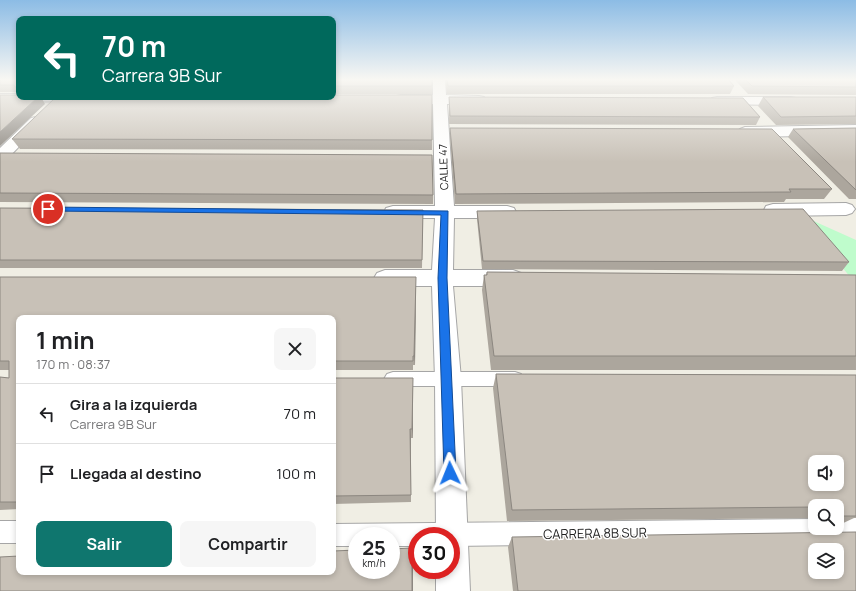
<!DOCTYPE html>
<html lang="es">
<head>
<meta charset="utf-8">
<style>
  :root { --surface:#fff; --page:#f6f6f6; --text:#202124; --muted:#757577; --line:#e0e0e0; --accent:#0f766e }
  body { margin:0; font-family:Manrope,sans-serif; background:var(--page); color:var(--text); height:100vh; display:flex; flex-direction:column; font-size:15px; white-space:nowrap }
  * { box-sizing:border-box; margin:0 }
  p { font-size:13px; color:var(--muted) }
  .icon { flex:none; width:22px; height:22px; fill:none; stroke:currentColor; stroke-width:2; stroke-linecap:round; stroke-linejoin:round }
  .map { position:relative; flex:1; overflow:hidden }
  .panel { position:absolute; left:16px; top:315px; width:320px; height:260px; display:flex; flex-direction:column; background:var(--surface); border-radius:8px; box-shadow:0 2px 6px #0003 }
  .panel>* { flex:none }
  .hud { position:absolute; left:16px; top:16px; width:320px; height:84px; border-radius:8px; box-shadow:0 2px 6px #0003; background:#00695c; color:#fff; overflow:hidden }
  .fabs { position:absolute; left:808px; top:455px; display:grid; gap:8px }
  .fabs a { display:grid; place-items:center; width:36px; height:36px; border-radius:8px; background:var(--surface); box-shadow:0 2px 6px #0003; font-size:20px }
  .speed { position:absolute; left:348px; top:527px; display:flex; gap:8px; font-size:20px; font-weight:700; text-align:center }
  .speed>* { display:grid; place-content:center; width:52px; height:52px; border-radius:50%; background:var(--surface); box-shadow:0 2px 6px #0003; line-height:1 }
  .speed small { font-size:10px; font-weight:400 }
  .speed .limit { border:6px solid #d22; background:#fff; color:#111 }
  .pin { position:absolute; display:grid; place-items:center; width:34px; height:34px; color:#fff; margin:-17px; border:2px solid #fff; border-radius:50%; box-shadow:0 1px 4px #0007 }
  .me { position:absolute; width:44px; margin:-22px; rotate:358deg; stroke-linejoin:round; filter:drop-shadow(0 0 3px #0008) }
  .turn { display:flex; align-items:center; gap:14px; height:84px; padding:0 20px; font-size:18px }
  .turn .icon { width:52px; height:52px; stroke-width:2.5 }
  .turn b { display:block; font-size:28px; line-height:34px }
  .round { display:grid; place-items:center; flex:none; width:42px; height:42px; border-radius:8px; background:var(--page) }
  .headline { display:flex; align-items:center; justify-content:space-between; height:68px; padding:0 20px }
  h1 { font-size:24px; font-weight:700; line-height:30px }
  .primary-button { display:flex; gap:8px; margin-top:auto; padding:8px 20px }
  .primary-button a { flex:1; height:46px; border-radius:8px; background:var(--accent); color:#fff; font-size:16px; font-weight:700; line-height:46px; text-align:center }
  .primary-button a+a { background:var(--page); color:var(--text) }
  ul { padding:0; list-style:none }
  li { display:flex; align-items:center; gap:12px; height:60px; padding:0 20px; border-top:1px solid var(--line) }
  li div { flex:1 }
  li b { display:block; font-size:15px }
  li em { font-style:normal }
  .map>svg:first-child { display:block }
  .park { fill:#bffccc }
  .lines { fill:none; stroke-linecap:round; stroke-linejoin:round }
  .service-casing { stroke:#a6a6a6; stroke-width:2 }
  .minor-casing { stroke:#a6a6a6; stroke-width:2 }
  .service { fill:#fff; fill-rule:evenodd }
  .minor { fill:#fff; fill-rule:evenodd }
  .wall { fill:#aca69d }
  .shaded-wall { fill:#8c8780 }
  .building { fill:#c8c1b7; stroke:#8c8780; fill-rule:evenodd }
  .route { fill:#1a73e8; stroke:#114b97 }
  .labels { text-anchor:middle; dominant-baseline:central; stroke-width:3; stroke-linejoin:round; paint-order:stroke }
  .street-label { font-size:11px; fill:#1f1f1f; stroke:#fff }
  .near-street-label { font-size:13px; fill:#1f1f1f; stroke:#fff }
</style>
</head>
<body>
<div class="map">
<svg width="856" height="591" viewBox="0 0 856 591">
  <rect width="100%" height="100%" fill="#f0eee4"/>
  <path class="park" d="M798 214 856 240V284Z"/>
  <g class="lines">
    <defs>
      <path id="service" d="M393 372H515L521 374 524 379 521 384 515 386H393L387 384 384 379 387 374Z
        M837 518H856V540L451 546V536H417V546H391V536H357V546H333V524L815 519V528H837Z
        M0 521H19V543H0Z"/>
      <path id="minor" d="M433 79H445L446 95 479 96 484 97 486 100 484 103 479 104H447L454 206H507L514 208 516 212 514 216 507 218H454L453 270H513L521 273 524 278 521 283 513 286H453L461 379 470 591H436V570H451V536H436L435 379 432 286H385L377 283 374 278 377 273 385 270H432L435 218H393L386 216 384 212 386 208 393 206H435L433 104 401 103 396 102 394 99 396 96 401 95H433Z
        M0 94H19V97H92L90 100 85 101 0 102Z
        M717 97H791L796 98 798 101 796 104 791 105 712 104 710 101 712 98Z
        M36 117 41 118 43 121 41 124 6 160 0 162V148L31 118Z
        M856 125V135L745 137 740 135 737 132 740 129 745 127Z
        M846 203 852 205 855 209 852 213 846 215 773 216 766 214 764 210 766 206 773 204Z"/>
    </defs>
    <use href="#service" class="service-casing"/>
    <use href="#minor" class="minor-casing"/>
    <use href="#service" class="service"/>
    <use href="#minor" class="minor"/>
  </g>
  <path class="wall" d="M0 79H19V93V92H0Z
    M333 79H432V94H333Z
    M445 79H728L734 86 730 94H447Z
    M734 79H856V95L748 94Z
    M432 95V150L20 149 12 139Z
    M449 97 760 117 756 125 449 124Z
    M763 97H856V124L776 125 758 106Z
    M450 128 832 189 824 199H786L784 202 455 204 450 138Z
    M856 128V199H849L788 137 793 129Z
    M0 153 433 195V204L0 202Z
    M0 208 423 210 422 268H0Z
    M477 211 849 262 842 271 482 269 477 219Z
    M487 272 856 275V370H491L482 290 484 275H486Z
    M0 277 416 288 415 365H413V370H333V318H19V509L0 510V377L9 378V370H0Z
    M496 374 856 375V518H854L837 526V506H815V518L507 521 493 388Z
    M333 378 413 388V438H411V502L333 504Z
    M512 537 856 591H513L508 547Z"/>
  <path class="shaded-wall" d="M38 97H41L45 104 0 146V132Z
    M416 277V288L415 365 414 356Z
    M413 378V438L412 429Z
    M410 429 411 438V502V495Z
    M412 548 413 557V591H412Z"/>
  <path class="building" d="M0 79H19V87H15L14 85H0Z
    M333 79H432V86H333Z
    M447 79H728L734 86H448Z
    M745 79H856V87L752 86Z
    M0 95H19V97H38L0 132Z
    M333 95H432V140L12 139 56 97H333Z
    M449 97 743 98 760 117 450 116Z
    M763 97H856V116L781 117Z
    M450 128 772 129 832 189H789L791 192 456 194Z
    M856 128V190L793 129Z
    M0 153 432 155 433 195 0 193Z
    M0 208 423 210 422 260H0Z
    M803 209 849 262 483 261 477 211Z
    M487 272 856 275V356H494L484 275H487Z
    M0 277H416L414 356H413V361H333V318H19V502H0V377L9 378V361H0Z
    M496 374 856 375V516H837V506H815V507L512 510ZM815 462H837V484H815Z
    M333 378H413L412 429H410L411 495 333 496Z
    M856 532V591H518L512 537ZM815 550H837V572H815Z
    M412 548V591H0V557L19 556V572H333V551L357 550V570H391V549Z"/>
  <linearGradient id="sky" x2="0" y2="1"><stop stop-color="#8cbce5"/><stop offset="0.49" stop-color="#f8f7f3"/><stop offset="1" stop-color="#f8f7f3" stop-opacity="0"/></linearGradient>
  <rect width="856" height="162" fill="url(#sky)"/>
  <path class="route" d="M45 207 448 211 447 278 456 473 455 477 450 479 446 477 444 473 438 278 441 215 48 211 44 209Z"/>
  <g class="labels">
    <g class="street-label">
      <text transform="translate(443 167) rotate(-92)">CALLE 47</text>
    </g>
    <g class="near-street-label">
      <text transform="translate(595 533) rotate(-1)">CARRERA 8B SUR</text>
    </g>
  </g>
</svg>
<div class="fabs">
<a><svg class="icon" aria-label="sound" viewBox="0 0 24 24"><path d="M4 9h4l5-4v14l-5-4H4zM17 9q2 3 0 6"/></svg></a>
<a><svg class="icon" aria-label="search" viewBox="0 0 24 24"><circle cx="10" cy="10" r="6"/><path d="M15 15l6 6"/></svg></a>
<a><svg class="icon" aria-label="layers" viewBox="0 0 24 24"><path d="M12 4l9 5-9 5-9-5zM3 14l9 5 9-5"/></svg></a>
</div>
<div class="speed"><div>25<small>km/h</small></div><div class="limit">30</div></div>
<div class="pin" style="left:48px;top:209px;background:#d93025"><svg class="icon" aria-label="arrive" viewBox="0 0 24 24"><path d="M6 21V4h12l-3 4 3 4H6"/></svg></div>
<svg class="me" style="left:450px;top:473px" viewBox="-20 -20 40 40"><path d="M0-17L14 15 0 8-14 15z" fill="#1a73e8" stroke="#fff" stroke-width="4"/></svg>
<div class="hud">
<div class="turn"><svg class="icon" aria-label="left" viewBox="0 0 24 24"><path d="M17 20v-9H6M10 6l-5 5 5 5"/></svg><div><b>70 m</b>Carrera 9B Sur</div></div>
</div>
<section class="panel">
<div class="headline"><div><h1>1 min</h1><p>170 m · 08:37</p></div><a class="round"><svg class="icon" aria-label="close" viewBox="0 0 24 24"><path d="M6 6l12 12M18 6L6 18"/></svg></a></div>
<ul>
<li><svg class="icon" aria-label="left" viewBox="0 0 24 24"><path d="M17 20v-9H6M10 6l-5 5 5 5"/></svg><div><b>Gira a la izquierda</b><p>Carrera 9B Sur</p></div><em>70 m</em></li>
<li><svg class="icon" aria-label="arrive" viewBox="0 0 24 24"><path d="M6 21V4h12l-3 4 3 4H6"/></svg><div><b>Llegada al destino</b></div><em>100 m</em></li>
</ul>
<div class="primary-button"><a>Salir</a><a>Compartir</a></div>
</section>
</div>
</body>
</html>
